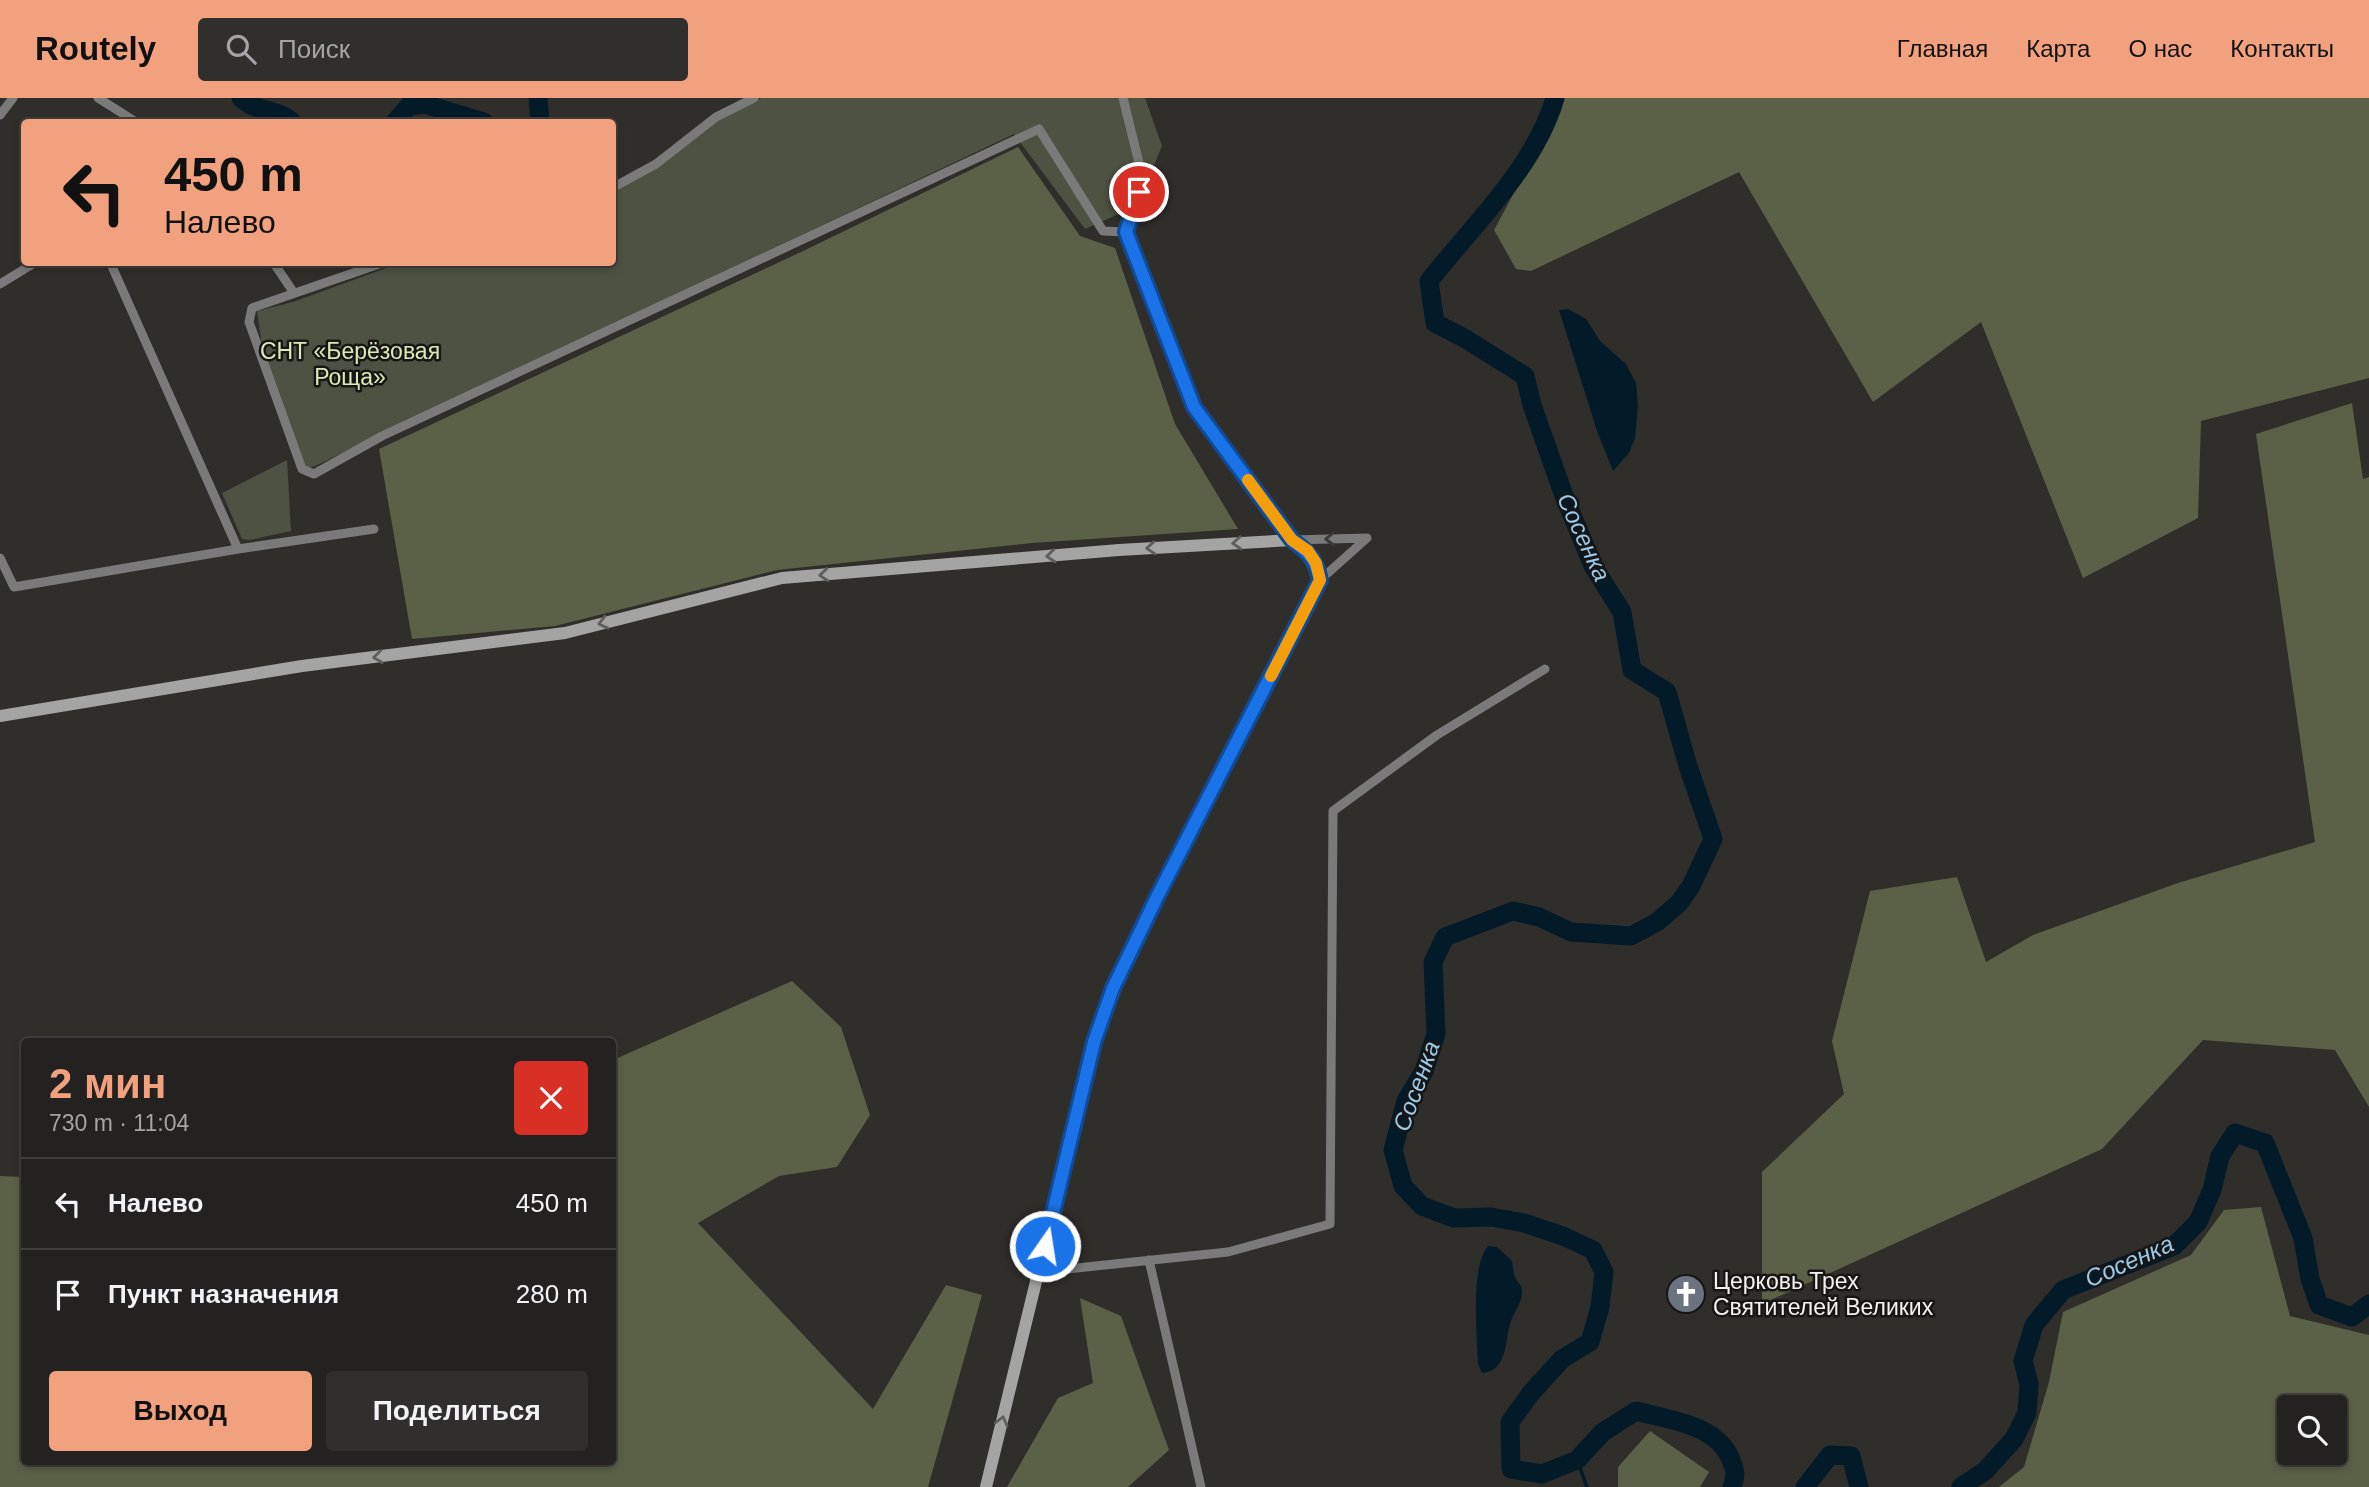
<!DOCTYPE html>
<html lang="ru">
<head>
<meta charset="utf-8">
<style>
  :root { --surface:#242220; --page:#302f2d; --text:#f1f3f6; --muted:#a3a4a5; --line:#413f3e; --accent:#f1a17d }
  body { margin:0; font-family:Helvetica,sans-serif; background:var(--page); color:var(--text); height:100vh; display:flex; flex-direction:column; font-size:26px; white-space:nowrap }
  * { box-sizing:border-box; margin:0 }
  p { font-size:23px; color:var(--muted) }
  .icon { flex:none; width:38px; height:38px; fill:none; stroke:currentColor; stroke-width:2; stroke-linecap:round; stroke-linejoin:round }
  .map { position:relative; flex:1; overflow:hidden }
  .panel { position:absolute; left:21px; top:940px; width:595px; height:427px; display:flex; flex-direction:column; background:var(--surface); border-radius:7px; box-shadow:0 4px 10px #0003,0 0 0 2px var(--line) }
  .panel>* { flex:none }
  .hud { position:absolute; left:21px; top:21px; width:595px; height:147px; border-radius:7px; box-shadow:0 4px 10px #0003,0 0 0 2px var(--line); background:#f1a17d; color:#111; overflow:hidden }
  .fabs { position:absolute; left:2277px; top:1297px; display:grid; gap:14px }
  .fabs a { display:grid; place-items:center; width:70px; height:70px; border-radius:7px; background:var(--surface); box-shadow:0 4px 10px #0003,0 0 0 2px var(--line); font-size:35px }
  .pin { position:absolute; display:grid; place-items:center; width:60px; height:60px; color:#fff; margin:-30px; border:4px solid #fff; border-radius:50%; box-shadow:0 2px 7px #0007 }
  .me { position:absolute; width:77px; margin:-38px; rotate:13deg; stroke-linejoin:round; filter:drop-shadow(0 0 5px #0008) }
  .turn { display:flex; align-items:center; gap:24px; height:147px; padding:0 28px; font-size:32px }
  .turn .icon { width:91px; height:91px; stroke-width:2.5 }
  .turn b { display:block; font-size:49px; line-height:60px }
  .round { display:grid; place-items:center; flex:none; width:74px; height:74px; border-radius:7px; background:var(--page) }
  .summary { display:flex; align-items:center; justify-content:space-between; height:119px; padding:0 28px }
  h1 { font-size:42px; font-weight:700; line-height:52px; color:var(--accent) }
  .button { display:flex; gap:14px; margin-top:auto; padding:14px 28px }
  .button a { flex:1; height:80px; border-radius:7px; background:var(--accent); color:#111; font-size:28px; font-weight:700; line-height:80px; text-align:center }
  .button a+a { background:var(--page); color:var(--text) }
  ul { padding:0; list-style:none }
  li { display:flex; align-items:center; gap:21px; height:91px; padding:0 28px; border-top:2px solid var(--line) }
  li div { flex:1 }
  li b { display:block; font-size:26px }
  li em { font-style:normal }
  header { display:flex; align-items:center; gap:42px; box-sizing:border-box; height:98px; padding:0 35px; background:var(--accent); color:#111 }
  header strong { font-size:33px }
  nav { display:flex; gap:38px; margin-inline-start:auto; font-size:24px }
  .search { width:490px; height:63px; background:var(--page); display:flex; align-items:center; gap:18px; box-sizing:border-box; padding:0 24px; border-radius:7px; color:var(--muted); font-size:26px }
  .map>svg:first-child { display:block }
  .green { fill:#4e5243 }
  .forest { fill:#5a6147; fill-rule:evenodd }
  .water { fill:#031b29 }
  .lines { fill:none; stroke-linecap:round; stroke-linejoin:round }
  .stream { stroke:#031b29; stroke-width:3.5 }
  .river { stroke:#031b29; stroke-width:19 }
  .street { stroke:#797a79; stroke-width:9 }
  .secondary { stroke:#a4a5a3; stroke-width:12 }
  .oneway { stroke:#393938 }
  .oneway2 { stroke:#5e5e5c }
  .route-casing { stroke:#114b97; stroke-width:18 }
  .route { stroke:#1a73e8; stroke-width:12 }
  .slow { stroke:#f59e0b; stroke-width:12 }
  .labels { text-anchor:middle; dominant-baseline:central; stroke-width:5; stroke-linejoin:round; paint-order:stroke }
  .park-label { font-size:23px; fill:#daeab5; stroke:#171615 }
  .poi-label { font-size:23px; fill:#f3f2f0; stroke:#171615; text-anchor:start }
  .water-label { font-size:24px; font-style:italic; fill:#97cbec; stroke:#171615 }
</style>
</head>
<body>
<header>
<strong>Routely</strong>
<div class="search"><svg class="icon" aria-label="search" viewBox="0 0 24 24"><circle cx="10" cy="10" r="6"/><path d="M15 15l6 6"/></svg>Поиск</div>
<nav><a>Главная</a><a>Карта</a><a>О нас</a><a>Контакты</a></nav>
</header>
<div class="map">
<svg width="2369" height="1389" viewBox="0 0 2369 1389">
  <rect width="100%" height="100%" fill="#302e2b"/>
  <path class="green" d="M761 0H1145L1162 48 1137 108 1085 131 1014 36 315 368 303 371 263 255 257 213 293 204 400 165 612 164 613 92 719 21Z
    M287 362 291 433 249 442 242 441 222 395Z"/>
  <path class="forest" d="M1560 0H2369V280L2201 323 2198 420 2083 480 1981 224 1873 304 1739 74 1531 173 1516 171 1494 132 1554 21Z
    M1018 49 1080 138 1115 150 1175 326 1238 431 1032 445 777 472 555 528 412 541 379 351 803 153Z
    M2352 305 2363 381 2369 379V1009L2335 952 2203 942 2102 1051 1762 1206V1074L1844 996 1832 943 1870 793 1957 779 1986 864 2033 837 2178 785 2315 744 2256 336Z
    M792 883 841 929 870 1017 837 1069 779 1078 698 1125 873 1311 946 1187 982 1197 928 1389H0V1078L24 1079V1363H612L613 962Z
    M2261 1109 2290 1218 2369 1237V1389H1999L2024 1369 2049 1284 2063 1214 2191 1157 2224 1112ZM2289 1309H2334V1354H2289Z
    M1080 1200 1121 1218 1169 1352 1128 1389H1007L1058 1300 1093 1285Z
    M1650 1333 1709 1374 1700 1389H1618V1369Z"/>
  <path class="water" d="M1568 211 1586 221 1600 243 1626 266 1636 285 1638 308 1635 340 1629 355 1613 373 1597 333 1559 212Z
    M1488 1148 1497 1149 1512 1163C1513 1168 1513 1174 1515 1179 1517 1185 1522 1186 1522 1193 1523 1203 1514 1214 1511 1223 1504 1242 1509 1273 1482 1275L1478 1266C1477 1237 1470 1169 1488 1148Z"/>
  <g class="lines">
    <path class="stream" d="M1577 1362 1587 1389"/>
    <path class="river" d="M241 0C255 14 279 11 292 24
      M538 0 540 24
      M1555 0C1535 69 1473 127 1429 183L1435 225 1464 240 1525 278 1532 307 1563 395 1593 468 1622 514 1632 572 1667 594 1688 668 1713 741 1691 788 1679 805 1657 824 1631 838 1571 834 1539 819 1513 813 1445 839 1433 864 1436 936 1424 973 1406 1003 1393 1052 1403 1088 1422 1108 1454 1120 1491 1119 1524 1125 1563 1138 1593 1152 1604 1174 1600 1209 1590 1244 1562 1261 1531 1295 1510 1324 1511 1371 1542 1376 1577 1362 1603 1334 1636 1313C1669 1322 1717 1326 1731 1362 1736 1374 1736 1378 1732 1389
      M395 24 409 8 424 6 484 24
      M1805 1389 1830 1357 1851 1358 1859 1389
      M1961 1389 1985 1373 2014 1341 2027 1315 2029 1286 2023 1263 2034 1227 2063 1192 2174 1148 2198 1124 2212 1092 2220 1058 2235 1035 2265 1045 2303 1140 2310 1181 2319 1207 2352 1219 2369 1206"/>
    <path class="street" d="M98 0 136 24
      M1123 0 1141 73 1139 94 1126 134
      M0 17 13 0
      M612 90 656 66 716 19 754 0
      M110 164 238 451
      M273 164 294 195
      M385 164 252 210 249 224 302 371 314 376 382 338 1039 31 1103 133 1126 134 1194 309 1292 442 1367 440
      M0 186 36 164
      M0 460 14 489 238 451 374 431
      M1320 482 1367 440
      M1149 1162 1201 1389
      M1039 1174 1228 1154 1330 1126 1333 713 1437 637 1545 571"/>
    <path class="secondary" d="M0 618 302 568 565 535 782 480 1119 452 1292 442 1308 453 1316 465 1320 482 1157 799 1113 890 1094 945 986 1389"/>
  </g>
  <defs><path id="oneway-chevron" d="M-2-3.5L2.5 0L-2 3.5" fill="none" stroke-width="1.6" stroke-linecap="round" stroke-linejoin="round" transform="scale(1.75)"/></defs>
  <use class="oneway" href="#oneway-chevron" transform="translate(1330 441) rotate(178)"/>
  <g class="oneway2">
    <use href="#oneway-chevron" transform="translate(1237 445) rotate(177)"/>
    <use href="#oneway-chevron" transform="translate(1151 450) rotate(176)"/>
    <use href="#oneway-chevron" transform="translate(1051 458) rotate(175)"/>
    <use href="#oneway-chevron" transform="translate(824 477) rotate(175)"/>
    <use href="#oneway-chevron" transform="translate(603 525) rotate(166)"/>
    <use href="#oneway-chevron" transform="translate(378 559) rotate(173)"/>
    <use href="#oneway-chevron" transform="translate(1002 1323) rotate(-76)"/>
  </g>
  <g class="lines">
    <defs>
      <path id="route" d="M1045 1148 1094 944 1113 890 1157 799 1320 482C1316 462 1309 454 1292 442L1194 309 1126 134 1139 94"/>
    </defs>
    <use href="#route" class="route-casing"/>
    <use href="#route" class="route"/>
    <path class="slow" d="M1248 382 1292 442 1308 453 1316 465 1320 482 1271 578"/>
  </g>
  <defs>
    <symbol id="church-disc" viewBox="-11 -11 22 22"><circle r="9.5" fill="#6b7280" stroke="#171615"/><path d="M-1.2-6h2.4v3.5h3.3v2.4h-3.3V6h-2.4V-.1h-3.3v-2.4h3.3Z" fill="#fff"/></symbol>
  </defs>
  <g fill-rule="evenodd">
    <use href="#church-disc" x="1664" y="1174" width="44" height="44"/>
  </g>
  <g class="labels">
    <g class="park-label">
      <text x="350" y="253">СНТ «Берёзовая<tspan x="350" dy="26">Роща»</tspan></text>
    </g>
    <g class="poi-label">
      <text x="1713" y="1183">Церковь Трех<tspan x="1713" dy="26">Святителей Великих</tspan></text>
    </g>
    <g class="water-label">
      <text transform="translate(1584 439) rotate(65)">Сосенка</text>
      <text transform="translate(1416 988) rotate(-70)">Сосенка</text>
      <text transform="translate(2129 1163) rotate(-24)">Сосенка</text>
    </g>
  </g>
</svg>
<div class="fabs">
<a><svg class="icon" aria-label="search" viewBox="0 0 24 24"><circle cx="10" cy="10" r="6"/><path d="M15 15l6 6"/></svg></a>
</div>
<div class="pin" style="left:1139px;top:94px;background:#d93025"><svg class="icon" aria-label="arrive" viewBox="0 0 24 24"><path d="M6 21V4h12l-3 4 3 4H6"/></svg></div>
<svg class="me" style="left:1045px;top:1148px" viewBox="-20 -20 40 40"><circle r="17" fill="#1a73e8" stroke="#fff" stroke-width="3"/><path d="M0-11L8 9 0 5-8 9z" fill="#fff"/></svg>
<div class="hud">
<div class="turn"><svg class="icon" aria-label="left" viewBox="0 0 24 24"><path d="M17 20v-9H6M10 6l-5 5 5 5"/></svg><div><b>450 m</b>Налево</div></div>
</div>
<section class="panel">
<div class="summary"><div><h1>2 мин</h1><p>730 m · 11:04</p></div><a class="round" style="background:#d93025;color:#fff"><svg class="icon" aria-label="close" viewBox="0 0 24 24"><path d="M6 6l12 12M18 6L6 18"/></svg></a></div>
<ul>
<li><svg class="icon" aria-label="left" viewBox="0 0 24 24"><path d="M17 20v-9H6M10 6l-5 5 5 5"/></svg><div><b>Налево</b></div><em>450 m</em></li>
<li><svg class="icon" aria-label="arrive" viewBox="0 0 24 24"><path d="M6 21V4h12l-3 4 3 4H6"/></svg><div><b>Пункт назначения</b></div><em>280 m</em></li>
</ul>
<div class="button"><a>Выход</a><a>Поделиться</a></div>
</section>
</div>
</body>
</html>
